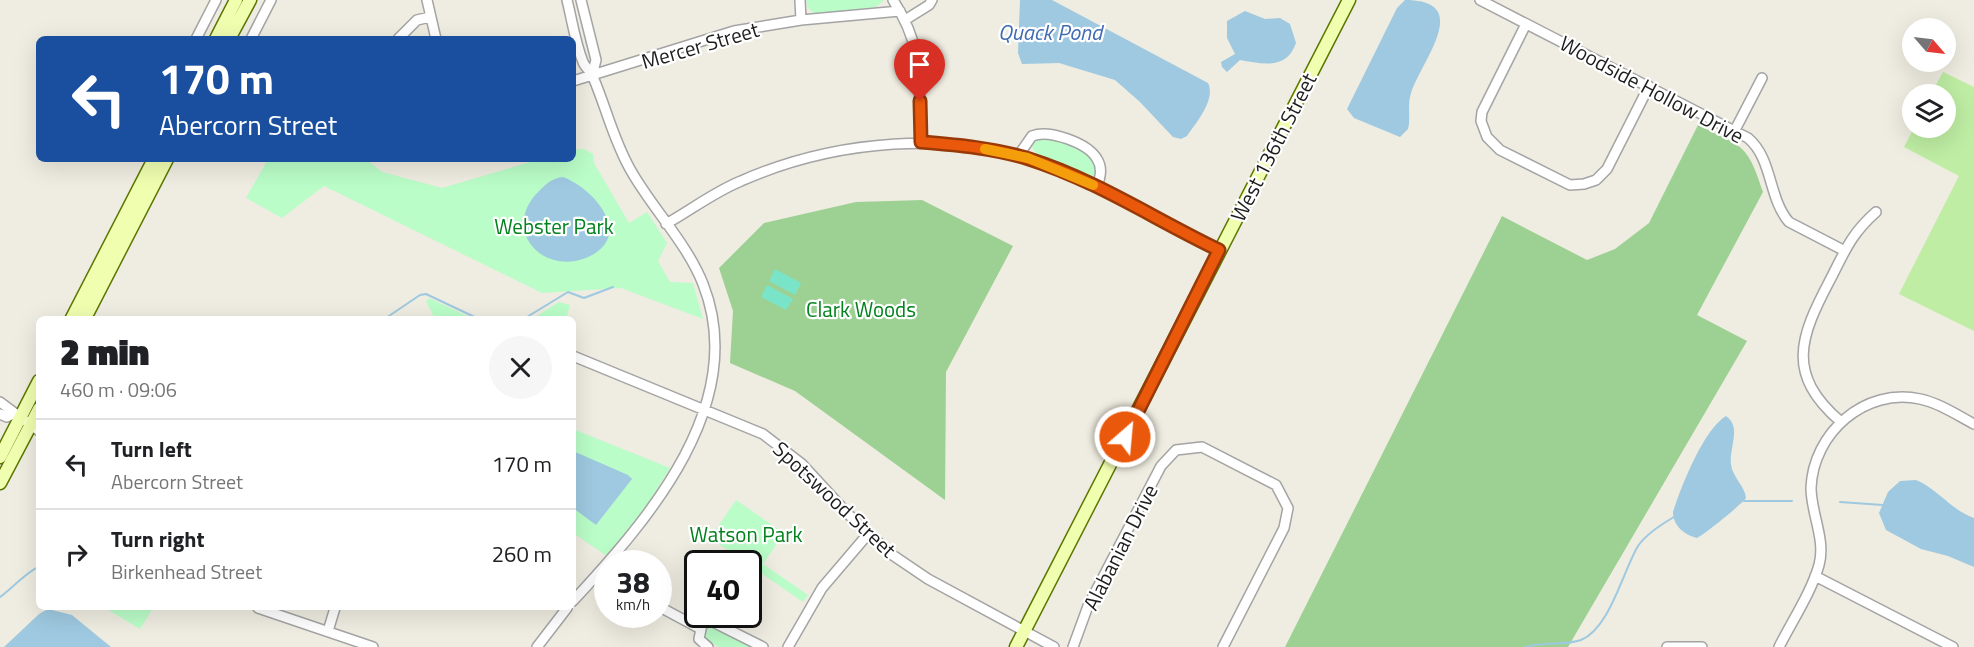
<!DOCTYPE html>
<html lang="en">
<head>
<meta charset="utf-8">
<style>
  :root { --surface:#fff; --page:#f6f6f6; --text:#202124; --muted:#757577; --line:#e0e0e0 }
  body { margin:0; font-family:"Titillium Web",sans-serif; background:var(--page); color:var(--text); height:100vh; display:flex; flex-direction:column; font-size:22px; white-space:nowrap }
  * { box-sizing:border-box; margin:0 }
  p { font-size:20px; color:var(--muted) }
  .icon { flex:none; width:33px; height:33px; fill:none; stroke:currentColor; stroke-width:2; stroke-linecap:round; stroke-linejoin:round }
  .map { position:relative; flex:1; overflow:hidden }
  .drawer { position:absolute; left:36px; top:316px; width:540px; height:294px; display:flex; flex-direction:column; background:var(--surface); border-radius:9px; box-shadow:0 6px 24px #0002 }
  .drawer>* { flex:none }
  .guide { position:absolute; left:36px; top:36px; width:540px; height:126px; border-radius:9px; box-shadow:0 6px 24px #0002; background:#1a4fa0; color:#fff; overflow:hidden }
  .needle { width:39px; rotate:118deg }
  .tools { position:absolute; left:1902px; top:18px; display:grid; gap:12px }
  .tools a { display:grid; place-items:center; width:54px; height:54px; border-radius:50%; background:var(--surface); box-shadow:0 6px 24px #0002; font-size:30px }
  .speed { position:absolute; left:594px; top:550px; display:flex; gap:12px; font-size:30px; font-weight:700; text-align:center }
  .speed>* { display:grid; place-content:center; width:78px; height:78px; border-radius:50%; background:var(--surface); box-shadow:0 6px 24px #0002; line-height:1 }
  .speed small { font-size:15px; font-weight:400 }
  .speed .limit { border:3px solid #111; border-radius:9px; background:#fff; color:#111 }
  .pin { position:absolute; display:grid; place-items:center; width:51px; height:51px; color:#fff; margin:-62px -26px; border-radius:50% 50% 50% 0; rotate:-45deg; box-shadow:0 0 6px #0007 }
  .pin .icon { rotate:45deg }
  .me { position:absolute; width:66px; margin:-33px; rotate:27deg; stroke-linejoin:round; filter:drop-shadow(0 0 4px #0008) }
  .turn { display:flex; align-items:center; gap:21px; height:126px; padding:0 24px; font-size:27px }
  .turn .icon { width:78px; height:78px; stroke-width:2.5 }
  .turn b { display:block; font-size:42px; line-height:51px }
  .round { display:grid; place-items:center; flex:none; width:63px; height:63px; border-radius:32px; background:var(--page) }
  .overview { display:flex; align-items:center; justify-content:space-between; height:102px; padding:0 24px }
  h1 { font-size:36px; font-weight:800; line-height:45px }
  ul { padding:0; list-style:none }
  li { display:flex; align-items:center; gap:18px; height:90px; padding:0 24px; border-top:2px solid var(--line) }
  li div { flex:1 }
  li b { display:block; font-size:22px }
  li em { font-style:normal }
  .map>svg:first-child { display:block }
  .grass { fill:#beeda3 }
  .forest { fill:#9dd193 }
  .park { fill:#bafdc8 }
  .pitch { fill:#79e4c8 }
  .water { fill:#9ec9e0 }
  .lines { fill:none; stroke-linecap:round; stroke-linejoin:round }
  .stream { stroke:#9ec9e0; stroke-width:2 }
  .street-casing { stroke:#a4a4a4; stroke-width:12 }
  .secondary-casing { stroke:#5b7700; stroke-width:15 }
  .street { stroke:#fff; stroke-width:9 }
  .secondary { stroke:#f0feb0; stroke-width:12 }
  .route-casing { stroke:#983908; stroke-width:15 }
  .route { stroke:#ea580c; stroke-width:10 }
  .slow { stroke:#f59e0b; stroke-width:10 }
  .labels { text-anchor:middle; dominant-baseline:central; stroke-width:4.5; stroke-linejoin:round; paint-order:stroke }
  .street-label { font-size:21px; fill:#1d1d1d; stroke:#fff }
  .park-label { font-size:21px; fill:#03821e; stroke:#fff }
  .water-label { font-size:22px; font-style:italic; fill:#436cb3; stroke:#fff }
</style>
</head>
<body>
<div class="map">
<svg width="1974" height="647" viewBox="0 0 1974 647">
  <rect width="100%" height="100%" fill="#efece1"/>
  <path class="grass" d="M1943 72 1974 87V331L1899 294 1959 176 1904 147 1914 128H1946V94H1931Z"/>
  <path class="forest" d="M1698 125C1742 147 1747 142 1763 192L1697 315 1747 341 1568 647H1285L1502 216 1587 260 1615 249 1649 223Z
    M922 200 1013 246 946 372 945 500 795 391 730 363 733 311 719 268 764 223 856 202Z"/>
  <path class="park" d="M806 0H884L876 7 815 14 808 8Z
    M1037 138C1061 138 1095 146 1098 174L1095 178 1090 177 1037 155 1032 147Z
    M573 149H584L593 154 594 163 629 223 647 212 667 243 658 261 670 282 693 283 703 319 621 288 542 293 324 186 282 218 246 198 268 159H366L382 172 442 188 540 159H573Z
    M429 298 474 319H435L426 301Z
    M559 302 570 305 566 319H532Z
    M573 429 670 468 646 507 607 556 573 533Z
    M736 500 784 533 763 564 808 595 803 602 710 538Z
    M105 608H153L140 629Z
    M712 624 759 647H718L703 636 704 628Z"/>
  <path class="pitch" d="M775 269 801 283 795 295 769 281Z
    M767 285 793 299 786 310 761 297Z"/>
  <path class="water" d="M1020 0H1052L1208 83C1216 100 1196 123 1187 136L1181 139 1173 137 1140 102 1115 80 1059 63 1022 64 1018 53Z
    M1405 0C1474 0 1422 60 1411 93 1407 105 1411 118 1408 129L1400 137 1354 118 1347 109 1397 8Z
    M1245 11 1265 19 1280 18 1290 24 1296 43C1287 70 1262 64 1240 60L1227 72 1222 67 1221 62 1235 54 1227 38V21Z
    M563 177C591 187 632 231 594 254 547 281 497 231 540 190 547 183 553 178 563 177Z
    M1726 416C1742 427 1729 447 1731 464 1732 477 1745 486 1746 498 1742 504 1705 534 1697 538 1685 535 1673 526 1673 512 1681 487 1703 430 1726 416Z
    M573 451 628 475 632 479 596 525 573 508Z
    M1916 480C1938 489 1951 510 1974 518V567L1948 556 1921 549 1886 530 1879 513 1888 492 1900 481Z
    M48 609 72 615 111 647H4L39 614Z"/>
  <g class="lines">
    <path class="stream" d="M383 320 420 295 426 294 481 320
      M522 320 568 292 584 298 613 287
      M1744 501H1792
      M1840 502 1883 505
      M0 597C10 590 30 569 39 567
      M1526 647C1545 641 1565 646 1581 640 1610 628 1623 571 1638 546 1646 534 1662 524 1674 517"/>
    <defs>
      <path id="street" d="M427 0 436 39
        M567 0C572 20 575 42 583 62 585 67 590 71 593 77 606 107 613 139 630 169 651 207 687 243 703 284 750 403 649 519 573 601
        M581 0 596 60 592 75
        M800 0 801 20
        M893 0C927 52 917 85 921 142
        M1480 0 1748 138C1773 159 1768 198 1789 222L1845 251
        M905 20 929 5 932 0
        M1526 24 1482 112 1481 121 1487 137 1500 150 1570 185 1584 184 1596 180 1607 169 1649 86
        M196 39 216 0
        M251 39 271 0
        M398 39 417 20 430 17
        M573 81 734 31 801 20 900 11
        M1735 130 1762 78
        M1018 156 1032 136C1049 129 1088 143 1097 159 1103 168 1100 178 1097 187
        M666 224C691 210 714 192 741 181 834 140 952 129 1048 165 1108 188 1162 223 1219 250
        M573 356 763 434 802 464 848 514 891 554 928 579 1054 647
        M0 402 39 431
        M0 414 7 417 13 414
        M1841 422C1785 374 1800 337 1830 280 1845 251 1851 234 1876 212
        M1815 576 1953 647
        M658 606 699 628
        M258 608 373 647
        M328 631 335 608
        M537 647 567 608
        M708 647 699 639 702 624 711 621 763 647
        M788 647 822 588 868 534
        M1073 647 1088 606 1161 466 1176 450 1202 447 1276 485 1288 508 1284 528 1223 647
        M1667 647H1702
        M1779 647C1792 621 1811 593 1819 565 1826 540 1811 513 1811 488 1813 433 1865 387 1920 399 1939 403 1957 415 1974 424"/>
      <path id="secondary" d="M216 39 236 0
        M229 39 250 0
        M71 320 154 159
        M84 320 167 159
        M0 457 39 381
        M0 483 39 409
        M1016 647 1349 0"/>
    </defs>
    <use href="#street" class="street-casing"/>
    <use href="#secondary" class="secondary-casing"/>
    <use href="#street" class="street"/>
    <use href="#secondary" class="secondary"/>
  </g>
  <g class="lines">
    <defs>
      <path id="route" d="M920 101 921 142C957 145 994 148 1029 159 1096 180 1156 220 1219 250L1125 437"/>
    </defs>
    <use href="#route" class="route-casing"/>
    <use href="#route" class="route"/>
    <path class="slow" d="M985 149 1028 158 1093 185"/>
  </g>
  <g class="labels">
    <g class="street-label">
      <text transform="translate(700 45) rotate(-16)">Mercer Street</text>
      <text transform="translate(1652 89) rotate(28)">Woodside Hollow Drive</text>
      <text transform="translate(1273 147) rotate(-63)">West 136th Street</text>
      <text transform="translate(835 499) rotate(43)">Spotswood Street</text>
      <text transform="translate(1120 547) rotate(-63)">Alabanian Drive</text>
    </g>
    <g class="park-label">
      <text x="554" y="226">Webster Park</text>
      <text x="861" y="309">Clark Woods</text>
      <text x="746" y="534">Watson Park</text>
    </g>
    <g class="water-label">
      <text x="1050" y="32">Quack Pond</text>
    </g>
  </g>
</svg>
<div class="tools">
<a><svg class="needle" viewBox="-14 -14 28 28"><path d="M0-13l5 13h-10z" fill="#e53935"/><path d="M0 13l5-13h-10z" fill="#757577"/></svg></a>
<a><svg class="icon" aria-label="layers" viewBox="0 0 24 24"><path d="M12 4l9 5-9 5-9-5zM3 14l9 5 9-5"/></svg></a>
</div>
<div class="speed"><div>38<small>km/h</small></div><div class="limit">40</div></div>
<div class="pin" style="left:920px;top:101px;background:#d93025"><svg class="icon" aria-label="arrive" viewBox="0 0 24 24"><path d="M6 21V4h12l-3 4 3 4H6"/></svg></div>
<svg class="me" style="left:1125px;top:437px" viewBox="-20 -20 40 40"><circle r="17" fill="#ea580c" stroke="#fff" stroke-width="3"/><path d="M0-11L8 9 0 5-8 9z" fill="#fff"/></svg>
<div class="guide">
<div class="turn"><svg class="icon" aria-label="left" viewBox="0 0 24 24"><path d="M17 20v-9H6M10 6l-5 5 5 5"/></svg><div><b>170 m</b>Abercorn Street</div></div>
</div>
<section class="drawer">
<div class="overview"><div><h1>2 min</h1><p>460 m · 09:06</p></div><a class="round"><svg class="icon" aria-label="close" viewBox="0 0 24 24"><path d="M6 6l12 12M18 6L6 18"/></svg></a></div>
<ul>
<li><svg class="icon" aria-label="left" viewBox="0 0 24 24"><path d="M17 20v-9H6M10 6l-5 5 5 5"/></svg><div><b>Turn left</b><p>Abercorn Street</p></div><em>170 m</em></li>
<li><svg class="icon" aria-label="right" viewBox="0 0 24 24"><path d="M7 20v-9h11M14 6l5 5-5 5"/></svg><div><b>Turn right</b><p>Birkenhead Street</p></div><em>260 m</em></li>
</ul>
</section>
</div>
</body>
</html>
